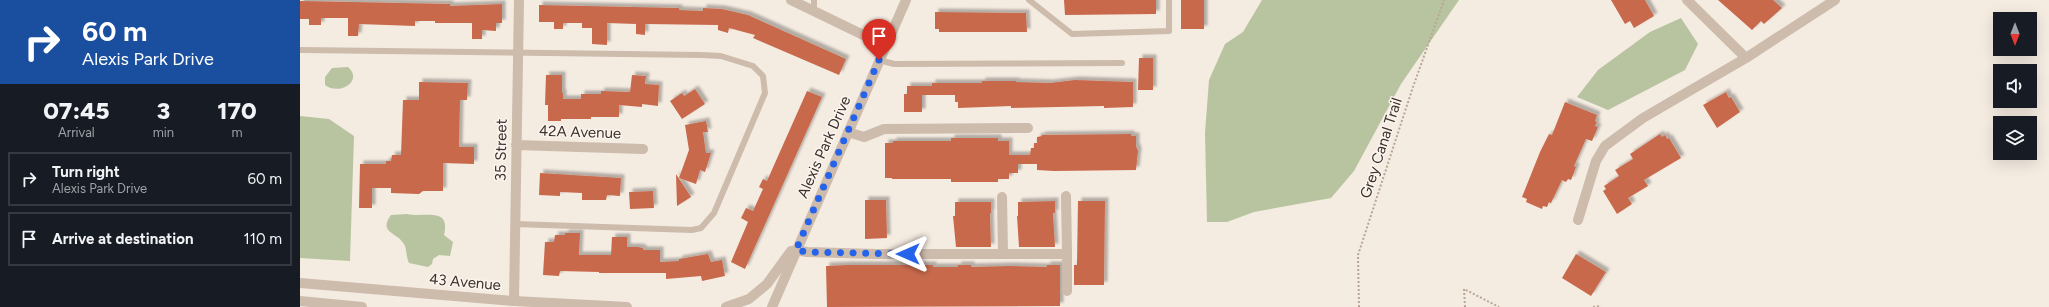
<!DOCTYPE html>
<html lang="en">
<head>
<meta charset="utf-8">
<style>
  :root { --surface:#171b24; --page:#20242c; --text:#f1f3f6; --muted:#9ea1a6; --line:#363941 }
  body { margin:0; font-family:Figtree,sans-serif; background:var(--page); color:var(--text); height:100vh; display:flex; flex-direction:column; font-size:15px; white-space:nowrap }
  * { box-sizing:border-box; margin:0 }
  p { font-size:13px; color:var(--muted) }
  .icon { flex:none; width:22px; height:22px; fill:none; stroke:currentColor; stroke-width:2; stroke-linecap:round; stroke-linejoin:round }
  .map { position:relative; flex:1; overflow:hidden }
  .details { display:flex; flex-direction:column; background:var(--surface); width:300px }
  .details>* { flex:none }
  .top-card { background:#1a4fa0; color:#fff; overflow:hidden }
  .needle { width:26px; rotate:180deg }
  .tools { position:absolute; left:1693px; top:12px; display:grid; gap:8px }
  .tools a { display:grid; place-items:center; width:44px; height:44px; border-radius:0px; background:var(--surface); box-shadow:0 4px 16px #0002; font-size:20px }
  .pin { position:absolute; display:grid; place-items:center; width:34px; height:34px; color:#fff; margin:-41px -17px; border-radius:50% 50% 50% 0; rotate:-45deg; box-shadow:0 0 4px #0007 }
  .pin .icon { rotate:45deg }
  .me { position:absolute; width:44px; margin:-22px; rotate:270deg; stroke-linejoin:round; filter:drop-shadow(0 0 3px #0008) }
  .turn { display:flex; align-items:center; gap:14px; height:84px; padding:0 16px; font-size:18px }
  .turn .icon { width:52px; height:52px; stroke-width:2.5 }
  .turn b { display:block; font-size:28px; line-height:34px }
  .eta { display:flex; justify-content:space-evenly; align-items:center; height:68px; text-align:center }
  .eta b { font-size:24px; font-weight:800; line-height:28px }
  ul { padding:0; list-style:none }
  li { display:flex; align-items:center; gap:12px; height:54px; margin:0 8px 6px; padding:0 8px; border:2px solid var(--line); border-radius:0px }
  li div { flex:1 }
  li b { display:block; font-size:15px }
  li em { font-style:normal }
  main { display:flex; flex:1; min-height:0 }
  .map>svg:first-child { display:block }
  .green { fill:#b8c4a0 }
  .building { fill:#c8694b; filter:url(#shadow) }
  .lines { fill:none; stroke-linecap:round; stroke-linejoin:round }
  .path { stroke:#b9a596; stroke-width:2; stroke-dasharray:2 2; stroke-linecap:butt }
  .service { stroke:#cdbbac; stroke-width:6 }
  .minor { stroke:#cdbbac; stroke-width:10 }
  .tertiary { stroke:#cdbbac; stroke-width:10 }
  .route { stroke:#2563eb; stroke-width:7; stroke-dasharray:0 12.6 }
  .labels { text-anchor:middle; dominant-baseline:central; stroke-width:3; stroke-linejoin:round; paint-order:stroke }
  .street-label { font-size:15px; fill:#3b302b; stroke:#fbf5ee }
</style>
</head>
<body>
<main>
<section class="details">
<div class="top-card">
<div class="turn"><svg class="icon" aria-label="right" viewBox="0 0 24 24"><path d="M7 20v-9h11M14 6l5 5-5 5"/></svg><div><b>60 m</b>Alexis Park Drive</div></div>
</div>
<div class="eta">
<div><b>07:45</b><p>Arrival</p></div>
<div><b>3</b><p>min</p></div>
<div><b>170</b><p>m</p></div>
</div>
<ul>
<li><svg class="icon" aria-label="right" viewBox="0 0 24 24"><path d="M7 20v-9h11M14 6l5 5-5 5"/></svg><div><b>Turn right</b><p>Alexis Park Drive</p></div><em>60 m</em></li>
<li><svg class="icon" aria-label="arrive" viewBox="0 0 24 24"><path d="M6 21V4h12l-3 4 3 4H6"/></svg><div><b>Arrive at destination</b></div><em>110 m</em></li>
</ul>
</section>
<div class="map">
<svg width="1749" height="307" viewBox="0 0 1749 307">
  <defs>
    <filter id="shadow"><feDropShadow dx="3.5" dy="-3.5" stdDeviation="1" flood-color="#0004"/></filter>
  </defs>
  <rect width="100%" height="100%" fill="#f4ebe1"/>
  <path class="green" d="M962 0H1159L1101 84 1054 171 1031 198 954 212 927 222H907L905 133 909 80 925 44 943 32Z
    M1381 18 1398 44 1385 70 1308 110 1277 97 1298 70 1350 32Z
    M48 67C64 81 39 96 25 85V77L32 68Z
    M0 116 29 119 54 136 50 261 0 258Z
    M107 214C124 218 151 206 144 235L153 242 150 256 139 255 133 259 132 264 128 267 109 263C106 257 107 249 104 244 97 232 78 233 91 215Z"/>
  <path class="building" d="M764 0H856V14L765 15Z
    M881 0H904V29H881Z
    M1311 0H1345L1354 16 1334 28 1330 21 1325 24Z
    M1418 0H1473L1482 8 1464 24 1461 21 1452 30Z
    M0 1 150 4V6L202 4V23H196V31L182 30V39H172V23H135V21H115V26L59 24 58 36H48V18H21V25H9V19H0Z
    M239 5 379 8V10L403 11V8L422 9 448 15 546 59 539 75 453 38 455 35 429 28 428 33 418 30V25L345 24V35L336 34V24L307 23V45L292 44V28H282V23H263V29H254V22H239Z
    M635 12 726 13 727 32H639V29H635Z
    M839 58H853V90H838Z
    M246 75H262V93H263V99H281V94H301V91L330 92 332 75 346 76 345 84 359 85 358 106 342 104V107L319 105V117H291V119H261V121H248V105H245Z
    M775 80 833 82V107L804 108V106L711 108V106L658 108V102H655V95H622V112H604V94H607V86H632V83H682V81H716V82L750 83Z
    M119 82 168 83 167 100H160L159 147H174V164L143 163V191H123L119 194 91 193V188H72V208H59L60 164H86V161H91L92 155H101L103 100H119Z
    M395 89 405 104 382 119 370 101 382 93 384 96Z
    M507 91 522 97 445 269 431 262 448 222 441 218 446 208 453 211 463 189 459 187 463 179 467 181Z
    M1426 92 1429 98 1431 97 1440 112 1417 128 1403 105Z
    M1265 102 1297 115 1295 121 1297 122 1295 126 1298 127 1292 141 1286 139 1274 166 1276 167 1271 180 1268 179 1266 182 1262 180 1251 203 1249 202 1247 207 1243 206 1242 209 1226 202 1227 199 1222 197 1240 152 1249 134 1252 135Z
    M406 121 408 132H403L406 153H411L405 172 400 170 396 184 379 178 389 150 385 125Z
    M831 134V136H836V146L838 151 836 170 754 171 737 170V164H718V173H709V179H698V182H651V179H592V178H585V143H593V141H651V138H698V141H709V155H730L731 148H734V143H737V137L742 136V135Z
    M1360 134 1362 137 1365 135 1367 139 1369 138 1381 158 1344 180 1348 186 1328 198 1332 204 1317 214 1303 191 1306 189 1304 186 1319 176 1315 170 1333 159 1330 154Z
    M240 173 321 178 320 196 307 195 306 200H282V193L260 192V196L239 195Z
    M376 174 391 197 377 206Z
    M353 191 354 208 330 209 329 192Z
    M565 200H586L587 238 565 239Z
    M755 201V213H753L755 247H719L717 216H718V202Z
    M778 201H805L804 285H774V265H777Z
    M655 202H691V213H690L691 247H656L653 216H655Z
    M265 233H280L279 255H311L312 237H327V247H338L343 248V250H360V262L379 261V259L408 254 411 262 422 260 425 276 402 281 401 276 366 279V273H299V272L260 271 259 276 243 275 245 242H254L255 235H265Z
    M1276 254 1306 272 1291 296 1262 278Z
    M547 265H633V267H658V265H671V267L710 266 747 267V265H760V306L527 307 526 266Z"/>
  <g class="lines">
    <path class="path" d="M1059 307 1058 255 1113 87 1144 0
      M1165 307 1164 289 1199 307
      M1293 307 1301 306"/>
    <path class="service" d="M729 0 772 34 869 31V0
      M514 11V0
      M0 50 401 55 421 56 453 66 463 76 465 93 414 213 401 228 392 230 215 224
      M579 60 594 64 822 63"/>
    <path class="minor" d="M491 0 586 46
      M1387 0 1446 58
      M548 132 564 137 584 129 728 128
      M216 145 343 149
      M766 196 767 254
      M702 197 703 254
      M1278 220 1296 161 1305 146 1343 118 1446 58 1535 0
      M495 250 507 252 576 254H767V291
      M214 301 219 0"/>
    <path class="tertiary" d="M0 283 214 301 327 307
      M0 301 62 307
      M426 307 449 299 467 284 491 251
      M472 307 606 0"/>
  </g>
  <g class="lines">
    <path class="route" d="M579 60 496 250 507 252 608 254"/>
  </g>
  <g class="labels">
    <g class="street-label">
      <text transform="translate(280 132) rotate(2)">42A Avenue</text>
      <text transform="translate(524 147) rotate(-66)">Alexis Park Drive</text>
      <text transform="translate(1081 148) rotate(-72)">Grey Canal Trail</text>
      <text transform="translate(201 150) rotate(-89)">35 Street</text>
      <text transform="translate(165 282) rotate(5)">43 Avenue</text>
    </g>
  </g>
</svg>
<div class="tools">
<a><svg class="needle" viewBox="-14 -14 28 28"><path d="M0-13l5 13h-10z" fill="#e53935"/><path d="M0 13l5-13h-10z" fill="#9ea1a6"/></svg></a>
<a><svg class="icon" aria-label="sound" viewBox="0 0 24 24"><path d="M4 9h4l5-4v14l-5-4H4zM17 9q2 3 0 6"/></svg></a>
<a><svg class="icon" aria-label="layers" viewBox="0 0 24 24"><path d="M12 4l9 5-9 5-9-5zM3 14l9 5 9-5"/></svg></a>
</div>
<div class="pin" style="left:579px;top:60px;background:#d93025"><svg class="icon" aria-label="arrive" viewBox="0 0 24 24"><path d="M6 21V4h12l-3 4 3 4H6"/></svg></div>
<svg class="me" style="left:608px;top:254px" viewBox="-20 -20 40 40"><path d="M0-17L14 15 0 8-14 15z" fill="#2563eb" stroke="#fff" stroke-width="4"/></svg>
</div>
</main>
</body>
</html>
